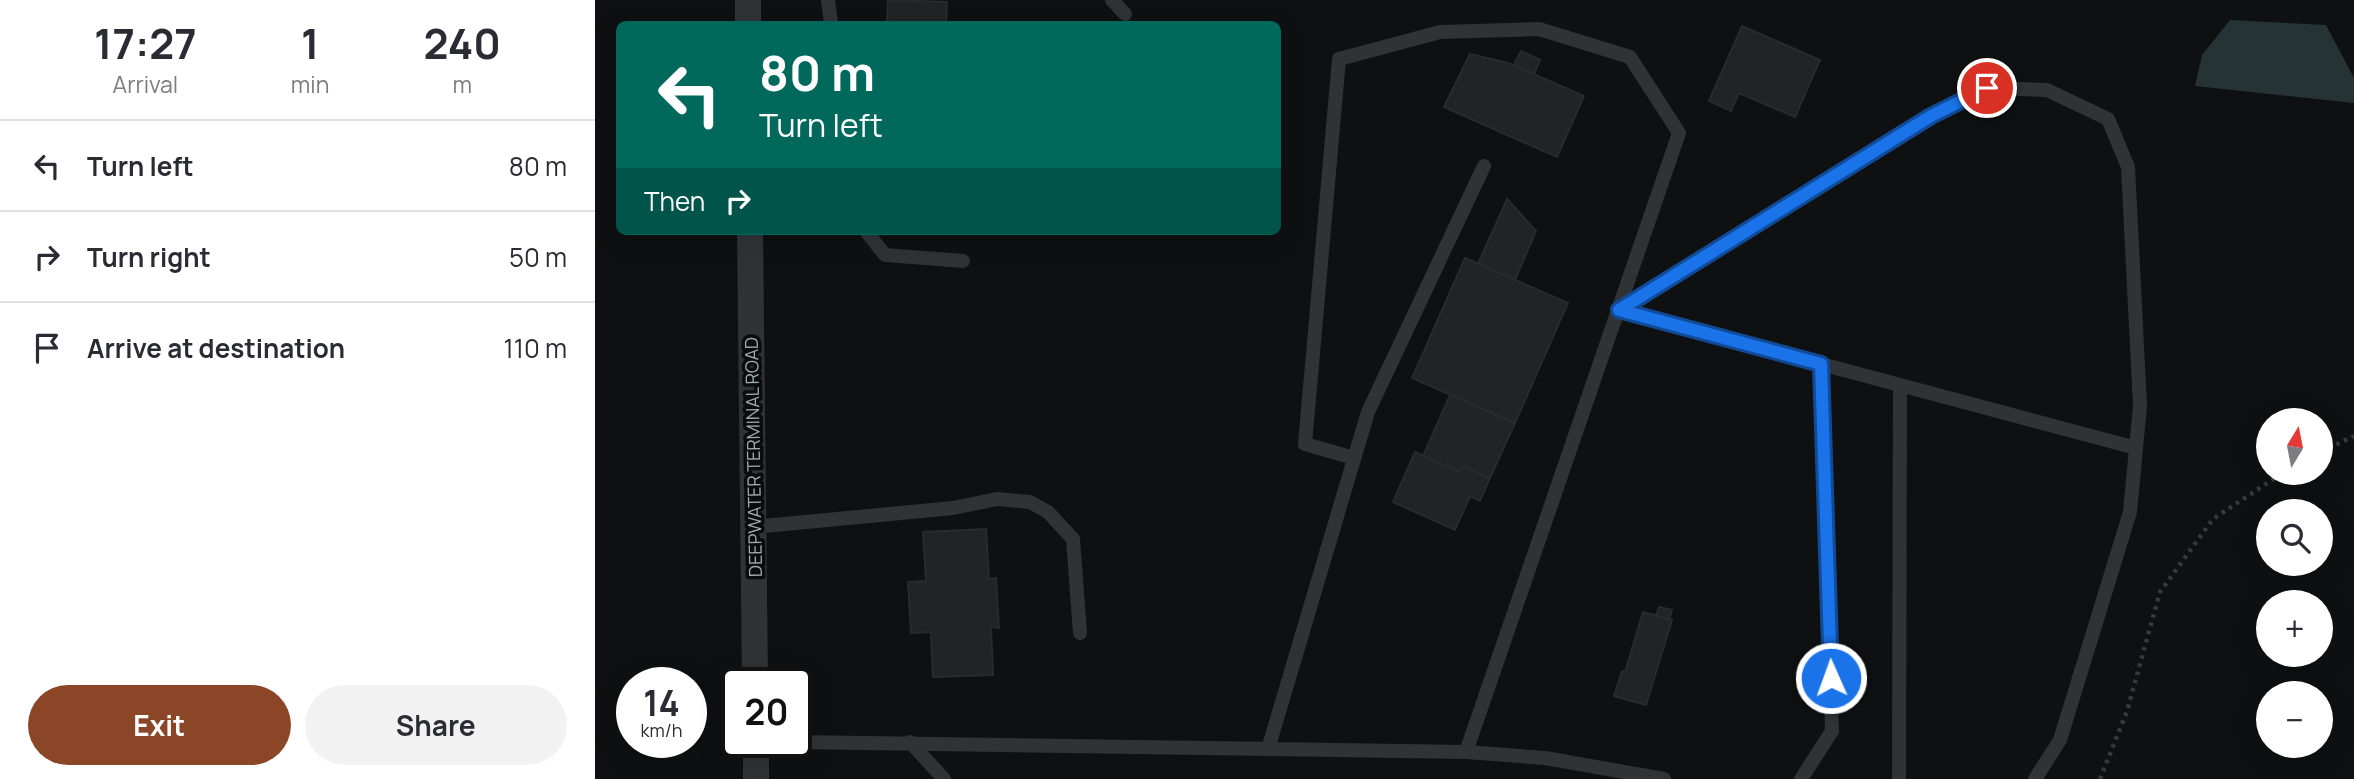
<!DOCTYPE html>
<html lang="en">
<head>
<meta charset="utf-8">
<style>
  :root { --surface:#fff; --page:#f2f2f3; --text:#2b2b33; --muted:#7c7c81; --line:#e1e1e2; --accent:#8a4627 }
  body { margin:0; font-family:Manrope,sans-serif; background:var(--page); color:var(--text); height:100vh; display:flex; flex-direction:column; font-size:26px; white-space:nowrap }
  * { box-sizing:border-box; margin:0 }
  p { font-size:23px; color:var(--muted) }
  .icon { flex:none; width:38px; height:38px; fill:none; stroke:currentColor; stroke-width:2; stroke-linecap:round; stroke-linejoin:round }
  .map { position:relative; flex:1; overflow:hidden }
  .sheet { display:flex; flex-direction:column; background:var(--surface); width:595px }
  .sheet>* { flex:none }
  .top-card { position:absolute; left:21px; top:21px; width:665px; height:214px; border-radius:10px; box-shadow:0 7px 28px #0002; background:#00695c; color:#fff; overflow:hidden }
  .needle { width:46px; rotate:10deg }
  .controls { position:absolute; left:1661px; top:408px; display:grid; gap:14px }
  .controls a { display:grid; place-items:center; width:77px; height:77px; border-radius:50%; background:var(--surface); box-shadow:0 7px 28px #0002; font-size:35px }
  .speed { position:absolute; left:21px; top:667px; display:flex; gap:14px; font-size:35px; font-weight:700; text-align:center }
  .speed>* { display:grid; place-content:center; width:91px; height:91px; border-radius:50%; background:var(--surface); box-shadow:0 7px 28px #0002; line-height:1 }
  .speed small { font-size:18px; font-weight:400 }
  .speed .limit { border:4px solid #111; border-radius:10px; background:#fff; color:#111 }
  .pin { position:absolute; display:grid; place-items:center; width:60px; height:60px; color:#fff; margin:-30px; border:4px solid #fff; border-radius:50%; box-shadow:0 2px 7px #0007 }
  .me { position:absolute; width:77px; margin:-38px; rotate:358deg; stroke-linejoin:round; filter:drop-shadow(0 0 5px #0008) }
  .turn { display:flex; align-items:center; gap:24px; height:147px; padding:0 28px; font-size:32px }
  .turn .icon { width:91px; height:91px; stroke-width:2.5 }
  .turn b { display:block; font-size:49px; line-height:60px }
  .then { display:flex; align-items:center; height:66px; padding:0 28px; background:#0003; gap:14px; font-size:26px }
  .eta { display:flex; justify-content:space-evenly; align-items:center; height:119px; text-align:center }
  .eta b { font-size:42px; font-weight:700; line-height:49px }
  .cta { display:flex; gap:14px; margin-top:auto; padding:14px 28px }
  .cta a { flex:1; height:80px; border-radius:42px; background:var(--accent); color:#fff; font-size:28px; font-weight:700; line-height:80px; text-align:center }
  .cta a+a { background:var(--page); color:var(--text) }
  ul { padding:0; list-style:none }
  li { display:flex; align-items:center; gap:21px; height:91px; padding:0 28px; border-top:2px solid var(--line) }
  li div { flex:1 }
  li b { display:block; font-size:26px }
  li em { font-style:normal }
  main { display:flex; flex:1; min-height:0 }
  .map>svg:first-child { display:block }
  .water { fill:#253335 }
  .building { fill:#222325; stroke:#292a2d; stroke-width:2 }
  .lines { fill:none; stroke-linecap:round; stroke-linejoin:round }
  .path { stroke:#363a3d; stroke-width:4.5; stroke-dasharray:3.5 5; stroke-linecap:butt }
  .service { stroke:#303336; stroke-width:14 }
  .minor { stroke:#303336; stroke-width:26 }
  .route-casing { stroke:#114b97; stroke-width:18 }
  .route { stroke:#1a73e8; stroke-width:12 }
  .labels { text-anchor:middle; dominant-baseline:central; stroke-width:7; stroke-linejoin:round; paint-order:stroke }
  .street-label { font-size:18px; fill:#9facb3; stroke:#0a0b0c }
</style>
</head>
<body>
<main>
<section class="sheet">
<div class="eta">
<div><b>17:27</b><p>Arrival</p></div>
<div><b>1</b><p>min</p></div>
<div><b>240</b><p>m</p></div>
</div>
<ul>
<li><svg class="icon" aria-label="left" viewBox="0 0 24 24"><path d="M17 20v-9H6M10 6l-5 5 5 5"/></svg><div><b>Turn left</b></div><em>80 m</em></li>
<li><svg class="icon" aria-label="right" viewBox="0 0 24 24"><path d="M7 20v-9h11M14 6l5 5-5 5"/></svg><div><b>Turn right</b></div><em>50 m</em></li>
<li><svg class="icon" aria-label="arrive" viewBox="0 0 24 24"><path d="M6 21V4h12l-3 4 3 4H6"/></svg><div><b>Arrive at destination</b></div><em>110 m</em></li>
</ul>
<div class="cta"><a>Exit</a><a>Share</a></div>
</section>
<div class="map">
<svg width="1759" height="779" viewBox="0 0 1759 779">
  <rect width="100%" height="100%" fill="#0f1011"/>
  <path class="water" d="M1635 20 1731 25 1759 78V103L1600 86 1607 55Z"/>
  <path class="building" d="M293 0 352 2 351 24H292Z
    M1147 26 1225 60 1200 117 1144 93 1136 111 1114 101Z
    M926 51 945 60 939 74 919 65Z
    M875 54 913 63 989 96 962 157 849 107Z
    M912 199 941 231 920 280 883 264Z
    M870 258 973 303 920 423 817 378Z
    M855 395 920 423 895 478 867 466 864 472 828 456Z
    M820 452 864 472 867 466 895 478 885 501 875 496 860 530 798 502Z
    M391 529 394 579 401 578 404 628 396 627 398 675 338 677 336 632 316 633 313 582 331 581 328 532Z
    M1064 607 1077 610 1074 620 1061 616Z
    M1048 612 1077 620 1051 705 1019 696 1027 671 1030 672Z"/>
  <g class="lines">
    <path class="path" d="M1726 452 1759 436
      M1505 779 1532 711 1565 592 1618 519 1689 472"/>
    <path class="service" d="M233 0 236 24
      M517 0 530 14
      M271 231 290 255 368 261
      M1024 310 1336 116 1392 88 1452 90 1513 119 1533 167 1545 406 1535 512 1465 740 1440 779
      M1024 310 1541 448
      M158 527 358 508 402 499 435 502 453 512 478 539 485 633
      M201 742 871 752 1084 133 1035 57 944 29 845 32 744 59 710 444 759 458
      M315 742 349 779
      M673 749 773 412 889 166
      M871 752 950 758 1069 779
      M1206 779 1237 731 1226 364
      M1304 779 1305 385"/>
    <path class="minor" d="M153 0V24
      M155 231 160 682
      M161 742V779"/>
  </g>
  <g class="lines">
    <defs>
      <path id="route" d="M1236 678 1226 364 1024 310 1336 116 1392 88"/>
    </defs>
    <use href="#route" class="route-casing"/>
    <use href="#route" class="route"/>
  </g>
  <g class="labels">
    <g class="street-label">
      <text transform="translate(158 457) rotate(-91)">DEEPWATER TERMINAL ROAD</text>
    </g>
  </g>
</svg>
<div class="controls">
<a><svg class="needle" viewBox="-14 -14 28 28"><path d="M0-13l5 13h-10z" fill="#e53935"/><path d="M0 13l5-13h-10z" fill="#7c7c81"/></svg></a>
<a><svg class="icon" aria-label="search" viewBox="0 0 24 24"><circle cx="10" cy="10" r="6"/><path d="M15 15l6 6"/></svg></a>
<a>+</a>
<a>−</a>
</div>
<div class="speed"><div>14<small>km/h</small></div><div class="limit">20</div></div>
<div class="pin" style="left:1392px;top:88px;background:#d93025"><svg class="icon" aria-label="arrive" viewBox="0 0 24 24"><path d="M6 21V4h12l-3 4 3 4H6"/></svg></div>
<svg class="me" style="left:1236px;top:678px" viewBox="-20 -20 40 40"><circle r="17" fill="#1a73e8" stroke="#fff" stroke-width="3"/><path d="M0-11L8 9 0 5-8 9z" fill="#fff"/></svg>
<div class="top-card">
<div class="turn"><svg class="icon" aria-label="left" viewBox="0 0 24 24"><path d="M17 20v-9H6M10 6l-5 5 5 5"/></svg><div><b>80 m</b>Turn left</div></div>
<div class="then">Then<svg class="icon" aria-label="right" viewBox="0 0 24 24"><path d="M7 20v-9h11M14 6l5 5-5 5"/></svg></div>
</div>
</div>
</main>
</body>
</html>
